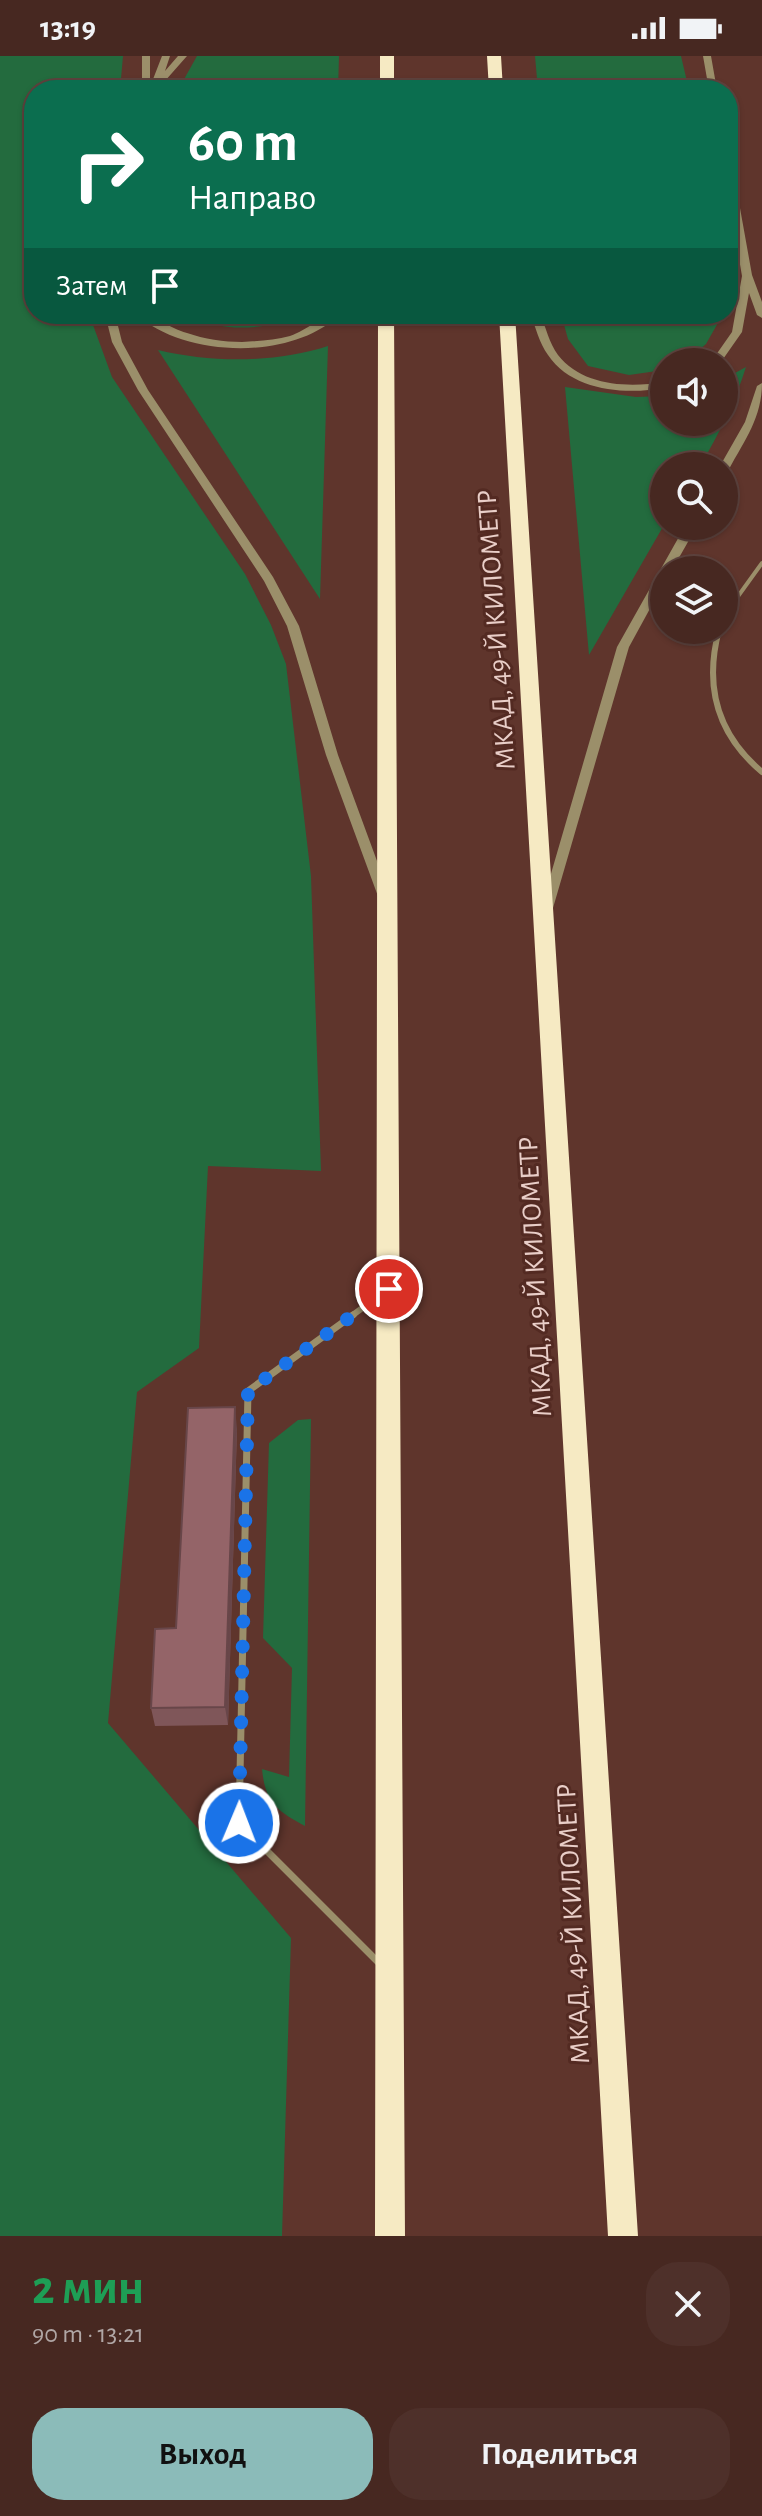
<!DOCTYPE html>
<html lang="ru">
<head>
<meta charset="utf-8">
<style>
  :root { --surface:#472821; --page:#4e302a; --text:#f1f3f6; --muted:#b0a6a5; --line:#5f443f; --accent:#8bbbb9 }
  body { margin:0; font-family:"Alegreya Sans",sans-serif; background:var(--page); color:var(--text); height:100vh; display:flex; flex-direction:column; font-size:30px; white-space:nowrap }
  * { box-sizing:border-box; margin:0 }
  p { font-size:26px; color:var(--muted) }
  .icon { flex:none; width:44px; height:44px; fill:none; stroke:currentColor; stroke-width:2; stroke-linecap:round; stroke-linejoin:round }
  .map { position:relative; height:2180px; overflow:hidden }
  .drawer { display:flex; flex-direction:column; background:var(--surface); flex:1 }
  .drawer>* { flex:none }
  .guide { position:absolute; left:24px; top:24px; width:714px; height:244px; border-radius:32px; box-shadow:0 2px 6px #0004,0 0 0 2px var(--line); background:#0b6e4f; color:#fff; overflow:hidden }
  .tools { position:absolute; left:650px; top:292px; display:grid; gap:16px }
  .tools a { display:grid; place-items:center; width:88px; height:88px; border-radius:50%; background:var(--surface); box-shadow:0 2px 6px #0004,0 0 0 2px var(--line); font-size:40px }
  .pin { position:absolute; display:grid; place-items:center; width:68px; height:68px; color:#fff; margin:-34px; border:4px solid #fff; border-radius:50%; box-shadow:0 2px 8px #0007 }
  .me { position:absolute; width:88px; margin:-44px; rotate:1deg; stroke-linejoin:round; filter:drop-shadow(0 0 6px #0008) }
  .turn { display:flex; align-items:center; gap:28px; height:168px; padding:0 32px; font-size:36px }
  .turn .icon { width:104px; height:104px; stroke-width:2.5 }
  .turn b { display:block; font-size:56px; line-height:68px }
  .then { display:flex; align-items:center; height:76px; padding:0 32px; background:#0003; gap:16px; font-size:30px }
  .round { display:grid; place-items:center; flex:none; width:84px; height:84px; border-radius:32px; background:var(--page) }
  .summary { display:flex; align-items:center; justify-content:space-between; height:136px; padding:0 32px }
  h1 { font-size:48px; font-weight:600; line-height:60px; color:#1e9e55 }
  .cta { display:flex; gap:16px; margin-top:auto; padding:16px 32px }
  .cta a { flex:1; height:92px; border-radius:32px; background:var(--accent); color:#111; font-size:32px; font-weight:600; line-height:92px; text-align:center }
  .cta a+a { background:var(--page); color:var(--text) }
  .status { display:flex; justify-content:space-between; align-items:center; height:56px; padding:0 40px; background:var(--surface); direction:ltr }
  .status svg { height:22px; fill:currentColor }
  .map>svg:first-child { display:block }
  .green { fill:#236b3e }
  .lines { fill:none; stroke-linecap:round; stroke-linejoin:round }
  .service-far2 { stroke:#9b8f6a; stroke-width:4 }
  .service-far1 { stroke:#9b8f6a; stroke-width:6 }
  .service { stroke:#9b8f6a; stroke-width:7 }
  .tertiary { fill:#9b8f6a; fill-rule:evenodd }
  .trunk { fill:#f6eac3; fill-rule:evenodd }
  .wall { fill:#7f5659 }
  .shaded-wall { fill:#684649 }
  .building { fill:#946468; stroke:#684649; stroke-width:2 }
  .route { stroke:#1a73e8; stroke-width:14; stroke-dasharray:0 25.2 }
  .labels { text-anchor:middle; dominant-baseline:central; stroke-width:6; stroke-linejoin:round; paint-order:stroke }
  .street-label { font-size:28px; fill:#e9cec8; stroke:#532a22 }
</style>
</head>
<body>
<div class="status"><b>13:19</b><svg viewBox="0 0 49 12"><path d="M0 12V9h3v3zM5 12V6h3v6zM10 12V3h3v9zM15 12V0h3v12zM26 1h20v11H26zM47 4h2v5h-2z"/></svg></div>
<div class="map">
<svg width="762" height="2180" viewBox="0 0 762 2180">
  <rect width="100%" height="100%" fill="#5f352c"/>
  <path class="green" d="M0 0H123L120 34H34V258H89L112 321 245 518 271 569 286 608 311 820 321 1115 208 1110 199 1292 137 1336 108 1667 291 1882 282 2180H0Z
    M197 0H339L338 34H178Z
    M535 0H681L689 34H538Z
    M185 258H309C271 273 223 279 185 258Z
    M561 258H723L706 288 685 306H664V314L629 319 588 310 568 283Z
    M328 290 320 543 158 294C212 307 275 307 328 290Z
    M746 311C735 346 719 378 700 410H664V469L589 599 565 331 636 341 664 340V366H724V323Z
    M311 1363 305 1770C277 1755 265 1746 262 1713L289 1721 292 1612 263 1582 269 1387 298 1364Z"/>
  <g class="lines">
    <path class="service-far2" d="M731 550 762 507"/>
    <path class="service-far1" d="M724 563 732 548
      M719 574C704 630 717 678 762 716
      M350 1261 383 1237"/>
    <path class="service" d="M353 1259 248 1335 239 1767 379 1907"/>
    <path class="tertiary" d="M142 0H150V31L162 0H170L165 15 178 0H187L157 34H142Z
      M703 0H711L717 34H709Z
      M728 110 733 113 752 219 762 246V262L757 259 749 237 742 276 721 306H711L732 276 742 220 728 139Z
      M105 258H115L122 286 148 334 273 521 299 570 338 699 391 843 390 846 385 848 379 843 326 699 287 570 264 525 138 334 112 286Z
      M136 258C154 258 169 272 187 277 204 283 224 286 242 286 258 285 275 284 290 280 308 274 322 258 340 258 293 305 184 302 136 258Z
      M530 258H540C546 271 549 287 558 299 582 330 628 332 664 326V332C625 339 572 335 548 299 539 287 536 271 530 258Z
      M762 327C762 361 745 384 729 413L724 416V410H720L745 366 757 330Z
      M685 470H697L672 514H664V527L629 591 553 852 552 855H542L541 852 617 591Z"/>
    <path class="trunk" d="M380 0H394V34H380Z
      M487 0H501L503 34H489Z
      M378 258H394L405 2180H375Z
      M499 258H515L638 2180H608Z"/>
  </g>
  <path class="wall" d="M237 1373 228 1669 155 1670 151 1652 176 1572Z"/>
  <path class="shaded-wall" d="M235 1351 237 1373 228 1669 225 1651Z"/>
  <path class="building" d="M235 1351 225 1651 151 1652 155 1573 176 1572 188 1352Z"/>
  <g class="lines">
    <path class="route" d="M239 1767 248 1335 389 1233"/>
  </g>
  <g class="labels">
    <g class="street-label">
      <text transform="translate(497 574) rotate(-94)">МКАД, 49-Й КИЛОМЕТР</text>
      <text transform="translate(536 1221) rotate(-93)">МКАД, 49-Й КИЛОМЕТР</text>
      <text transform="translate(574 1868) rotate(-93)">МКАД, 49-Й КИЛОМЕТР</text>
    </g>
  </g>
</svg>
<div class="tools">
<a><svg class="icon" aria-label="sound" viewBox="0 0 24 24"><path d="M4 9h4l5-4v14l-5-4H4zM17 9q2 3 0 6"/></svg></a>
<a><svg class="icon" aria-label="search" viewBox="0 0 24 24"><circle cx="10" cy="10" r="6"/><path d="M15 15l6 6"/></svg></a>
<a><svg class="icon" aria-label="layers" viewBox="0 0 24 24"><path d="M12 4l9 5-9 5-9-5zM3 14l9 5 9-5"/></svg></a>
</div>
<div class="pin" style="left:389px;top:1233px;background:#d93025"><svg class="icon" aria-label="arrive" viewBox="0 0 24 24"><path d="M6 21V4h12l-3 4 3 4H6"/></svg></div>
<svg class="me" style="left:239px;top:1767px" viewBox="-20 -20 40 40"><circle r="17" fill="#1a73e8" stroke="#fff" stroke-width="3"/><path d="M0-11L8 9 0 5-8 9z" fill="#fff"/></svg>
<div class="guide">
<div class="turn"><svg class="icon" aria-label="right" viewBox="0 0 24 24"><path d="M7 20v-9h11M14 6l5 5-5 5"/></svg><div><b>60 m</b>Направо</div></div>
<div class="then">Затем<svg class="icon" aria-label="arrive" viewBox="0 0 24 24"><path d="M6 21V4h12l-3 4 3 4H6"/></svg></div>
</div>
</div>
<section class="drawer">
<div class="summary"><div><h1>2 мин</h1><p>90 m · 13:21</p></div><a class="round"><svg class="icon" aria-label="close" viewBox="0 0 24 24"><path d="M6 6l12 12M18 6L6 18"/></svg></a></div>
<div class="cta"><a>Выход</a><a>Поделиться</a></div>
</section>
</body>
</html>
